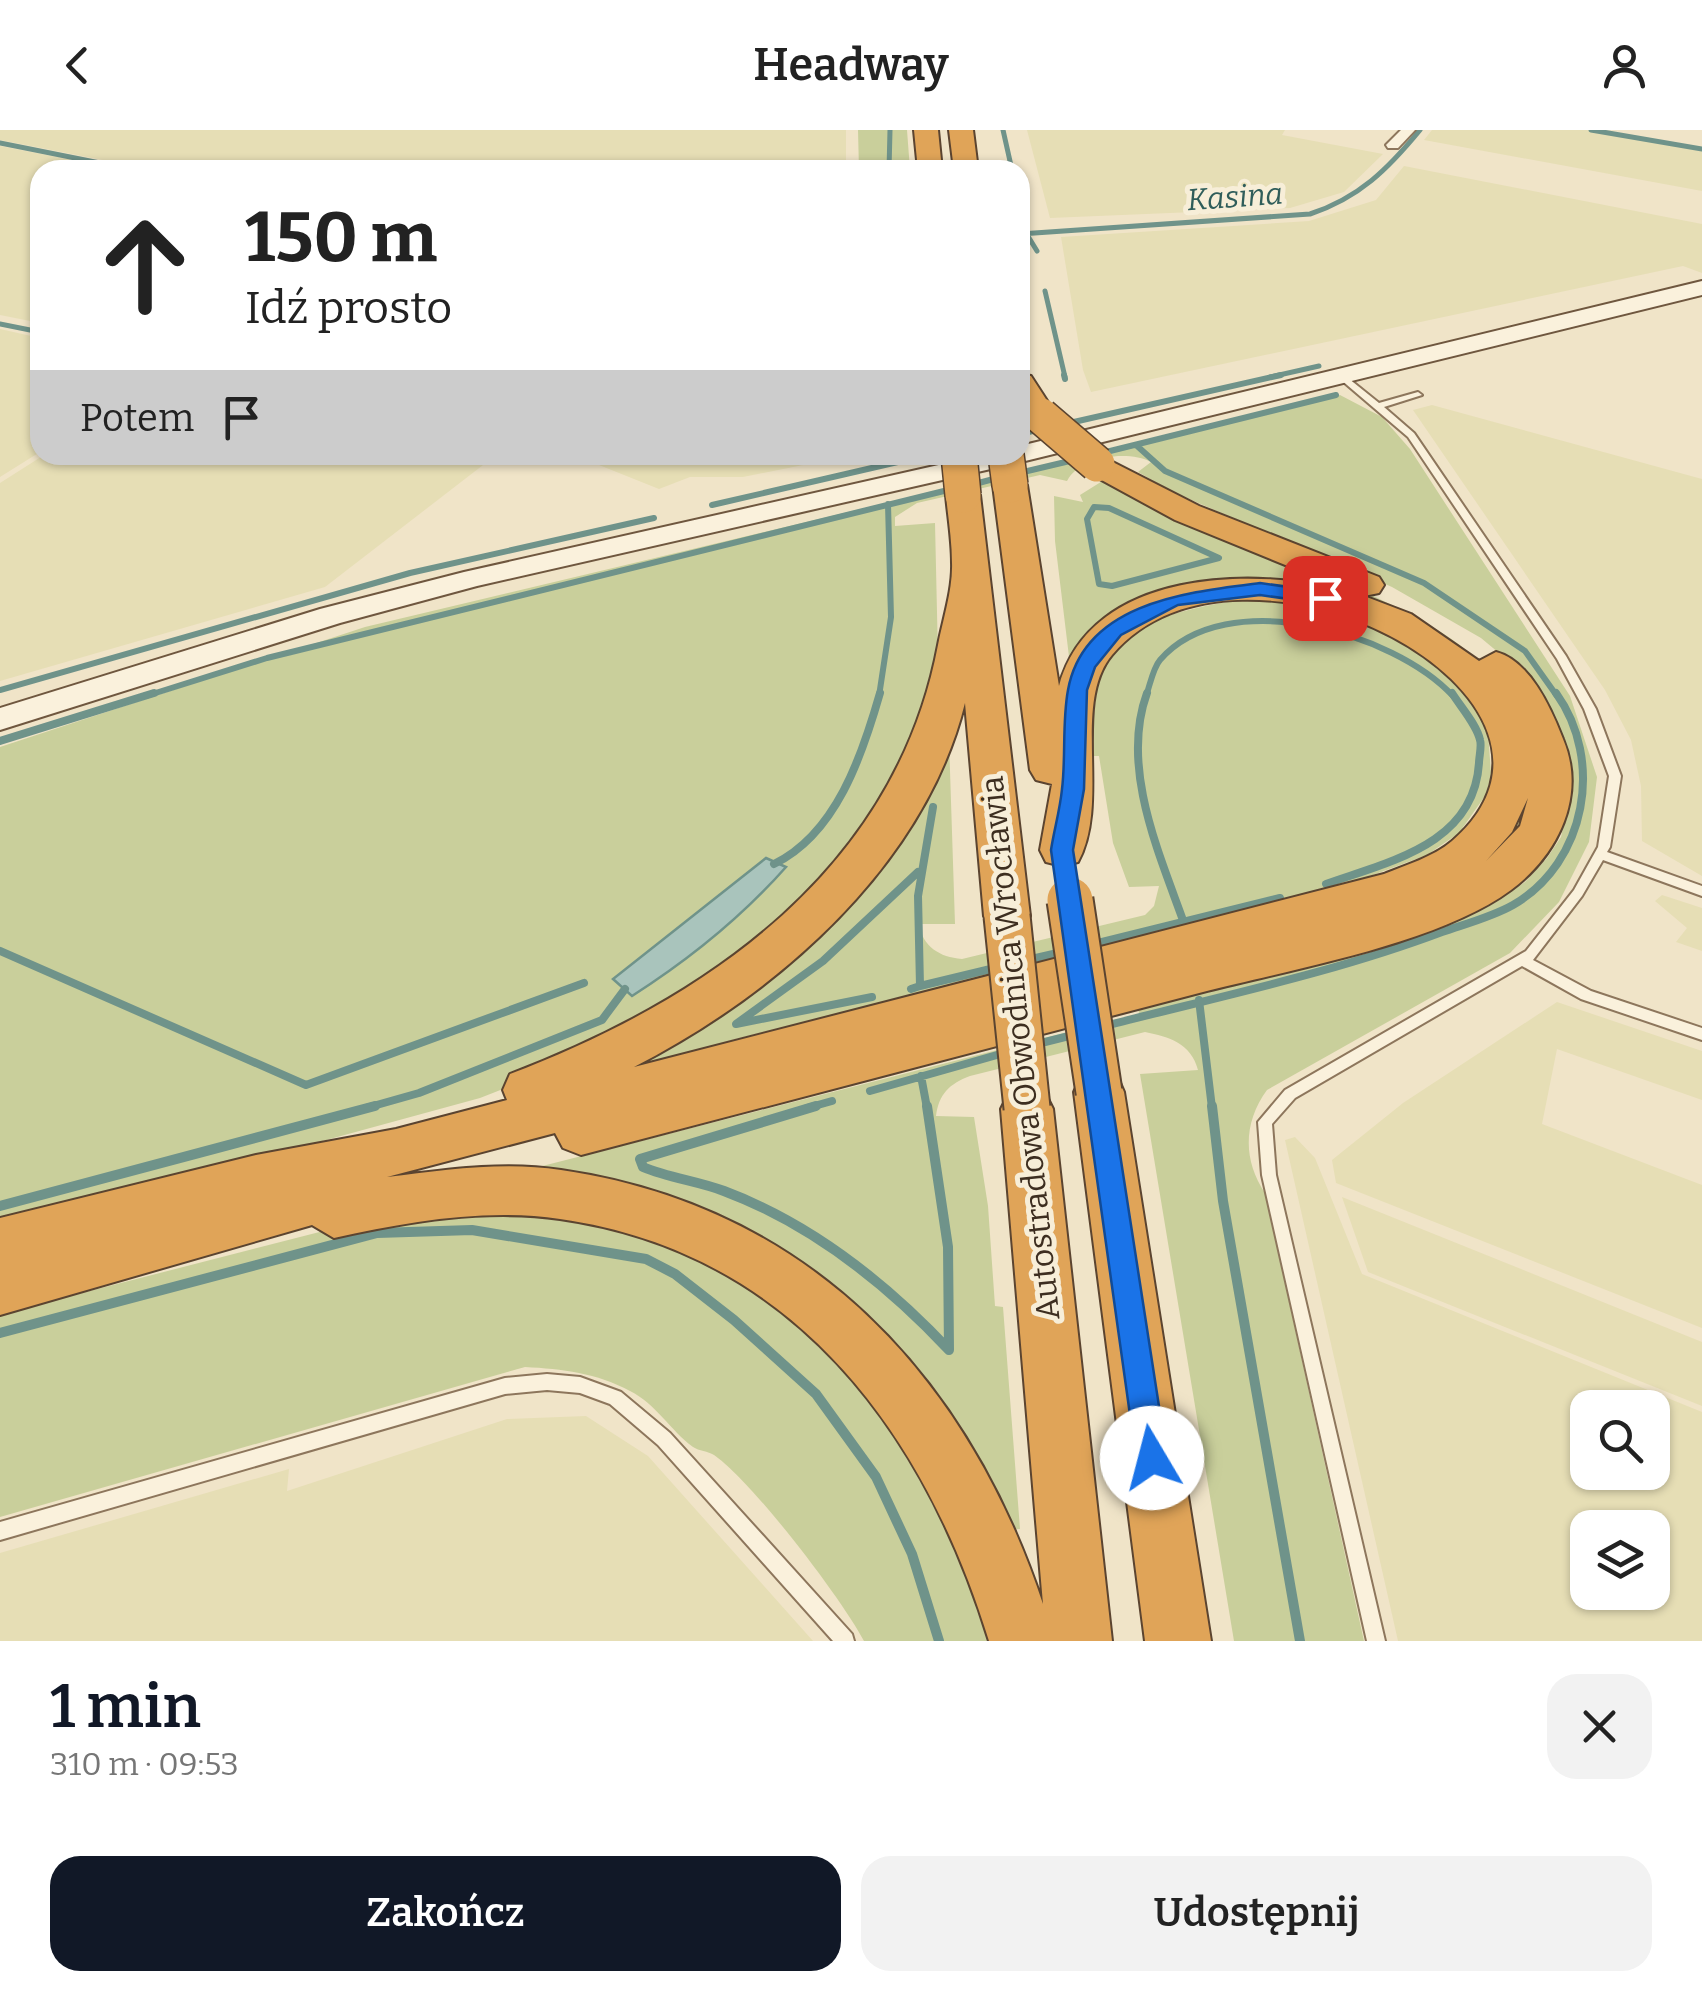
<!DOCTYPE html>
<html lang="pl">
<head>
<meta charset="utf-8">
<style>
  :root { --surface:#fff; --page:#f2f2f2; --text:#222; --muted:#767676; --accent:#111827 }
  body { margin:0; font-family:Bitter,serif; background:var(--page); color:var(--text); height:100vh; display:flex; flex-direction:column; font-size:38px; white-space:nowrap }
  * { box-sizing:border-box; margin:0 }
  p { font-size:32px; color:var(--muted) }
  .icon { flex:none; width:55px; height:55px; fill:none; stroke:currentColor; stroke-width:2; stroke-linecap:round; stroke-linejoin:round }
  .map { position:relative; height:1511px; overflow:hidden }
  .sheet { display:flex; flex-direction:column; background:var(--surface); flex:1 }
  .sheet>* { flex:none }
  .banner { position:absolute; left:30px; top:30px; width:1000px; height:305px; border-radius:30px; box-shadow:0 2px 8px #0004; background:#fff; color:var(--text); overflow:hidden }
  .fabs { position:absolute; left:1570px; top:1260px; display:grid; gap:20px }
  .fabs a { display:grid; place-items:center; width:100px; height:100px; border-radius:20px; background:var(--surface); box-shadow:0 2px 8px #0004; font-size:50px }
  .pin { position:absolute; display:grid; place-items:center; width:85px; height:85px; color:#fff; margin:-42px; border-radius:20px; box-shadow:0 5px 15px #0006 }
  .me { position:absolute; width:110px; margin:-55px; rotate:352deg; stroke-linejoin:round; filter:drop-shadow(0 0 8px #0008) }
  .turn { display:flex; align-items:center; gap:35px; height:210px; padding:0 50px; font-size:45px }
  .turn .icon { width:130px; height:130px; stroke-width:2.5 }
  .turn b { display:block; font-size:70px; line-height:85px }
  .then { display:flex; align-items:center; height:95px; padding:0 50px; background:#0003; gap:20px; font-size:38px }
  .round { display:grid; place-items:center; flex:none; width:105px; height:105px; border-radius:30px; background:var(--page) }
  .summary { display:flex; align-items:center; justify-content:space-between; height:170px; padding:0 50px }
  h1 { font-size:60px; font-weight:600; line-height:75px; color:var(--accent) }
  .button { display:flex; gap:20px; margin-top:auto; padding:20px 50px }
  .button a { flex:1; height:115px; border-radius:30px; background:var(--accent); color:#fff; font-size:40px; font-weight:600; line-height:115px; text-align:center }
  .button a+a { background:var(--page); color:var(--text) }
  header { display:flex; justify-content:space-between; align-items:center; height:130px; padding:0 50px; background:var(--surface); font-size:45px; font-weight:600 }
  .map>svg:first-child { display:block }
  .farmland { fill:#e6deb5; fill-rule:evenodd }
  .green { fill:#c9cf9b }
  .water { fill:#a9c4bc; stroke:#6f938a; stroke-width:2.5 }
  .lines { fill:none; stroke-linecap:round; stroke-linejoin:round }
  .stream-far3 { stroke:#6f938a; stroke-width:5 }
  .stream-far2 { stroke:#6f938a; stroke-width:6 }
  .stream-far1 { stroke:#6f938a; stroke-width:8 }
  .stream { stroke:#6f938a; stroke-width:10 }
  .service-casing { stroke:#8d765c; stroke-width:4 }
  .minor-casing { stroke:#8d765c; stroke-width:4 }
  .secondary-casing { stroke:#6f573f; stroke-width:4 }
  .motorway-casing { stroke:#5b4430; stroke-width:4 }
  .service { fill:#faf1dc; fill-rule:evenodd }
  .minor { fill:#faf1dc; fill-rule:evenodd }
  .secondary { fill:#faf1dc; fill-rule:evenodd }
  .motorway { fill:#e0a458; fill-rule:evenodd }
  .motorway-bridge-far1-casing { stroke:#5b4430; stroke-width:38; stroke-linecap:butt }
  .motorway-bridge-casing { stroke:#5b4430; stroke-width:49; stroke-linecap:butt }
  .motorway-bridge-far1 { stroke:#e0a458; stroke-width:35 }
  .motorway-bridge { stroke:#e0a458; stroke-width:45 }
  .route { fill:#1a73e8; stroke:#114b97; stroke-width:2.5 }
  .labels { text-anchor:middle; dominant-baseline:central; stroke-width:10; stroke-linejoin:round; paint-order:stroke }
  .far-water-label { font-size:30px; font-style:italic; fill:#2f5d5a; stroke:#f7eed8 }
  .street-label { font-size:32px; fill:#3d2e20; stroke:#f7eed8 }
</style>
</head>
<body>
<header><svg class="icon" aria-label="back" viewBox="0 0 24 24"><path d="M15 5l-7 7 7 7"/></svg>Headway<svg class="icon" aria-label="person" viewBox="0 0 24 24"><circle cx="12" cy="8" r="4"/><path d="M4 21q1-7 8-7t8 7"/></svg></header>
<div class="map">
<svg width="1702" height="1511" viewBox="0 0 1702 1511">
  <rect width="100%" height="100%" fill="#f0e4c8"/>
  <path class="farmland" d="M0 0H846V40H154L0 10Z
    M1027 0H1285L1282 5 1383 24 1344 62 1290 78 1050 88Z
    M1432 0H1587L1702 19V61L1424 10Z
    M0 16 124 40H40V193L0 185Z
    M1404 36 1702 94V143L1683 136 1091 262 1083 240 1061 107 1309 91 1376 70Z
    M0 199 40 208V322L0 347Z
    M1432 275 1702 349V746L1642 711 1641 656 1631 610 1605 560 1413 280Z
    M44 325H496L325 457 0 551V353Z
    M574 325H853L743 347H690L659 359Z
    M1662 765 1702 778V821L1676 812 1687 798 1655 771Z
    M1557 872 1702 921V970L1557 919 1542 994 1702 1055V1198L1336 1053 1332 1030 1403 973Z
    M1295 1007 1315 1028 1362 1144 1702 1282V1511H1398L1285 1010ZM1588 1278H1652V1342H1588ZM1588 1398H1652V1462H1588Z
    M1342 1067 1702 1212V1276L1368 1142Z
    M586 1286 648 1326 813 1511H0V1423L289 1339 287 1361 507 1289Z"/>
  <path class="green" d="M858 0H907L910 40H859Z
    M1340 265 1382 287 1410 319 1570 566 1597 647 1589 712 1559 772 1510 823 1267 960C1243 993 1243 1030 1265 1063L1364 1511H1234L1140 944 1198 940C1191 913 1169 907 1145 902L970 946C949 954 939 964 936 986L974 987 988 1076 995 1176 1003 1177 1020 1399 1008 1400 893 1221 511 1044 1139 884 1138 876 1414 806 1489 776 1525 752 1547 728 1561 707 1572 657 1569 631 1505 528 1481 508 1392 457 1173 362 1138 342 1151 332C1128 320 1080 326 1067 351L1040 345 917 373 895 387V396L935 393 938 527 919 607 840 735 726 839 541 944 480 968 0 1099V617L365 497Z
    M1104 350C1142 372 1180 390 1221 406 1328 450 1539 504 1539 650 1539 742 1425 775 1356 796L0 1142V1132C262 1065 524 998 786 928 889 900 992 866 1096 842 1196 818 1426 783 1495 714 1565 646 1507 556 1442 511 1344 442 1141 414 1070 535L1055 411 1054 366 1083 372 1080 365Z
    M1252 468 1339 480 1435 528 1487 590 1492 656 1459 703 1427 725 1327 762 736 909 582 953 687 892 949 610 955 794H918C924 817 939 827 962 829L1145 785 1154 776 1159 756 1129 757 1113 713 1099 626H1088C1089 501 1141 485 1252 468Z
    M490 1079 610 1092 769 1163 895 1285 997 1511H864C842 1469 752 1351 714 1325 708 1321 699 1321 693 1317 670 1300 656 1274 630 1261 597 1243 562 1239 525 1237L0 1387V1184L343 1096Z"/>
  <path class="water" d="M766 728 786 737C740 789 690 829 632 866L613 849Z"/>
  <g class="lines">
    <path class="stream-far3" d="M1003 0 1012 40
      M1591 0 1702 19
      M0 13 135 40
      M889 40 890 0
      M1026 103 1037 121
      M1020 104 1310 84C1359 68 1388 39 1420 0
      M1045 161 1065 247
      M0 194 40 202
      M1270 247 1319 236"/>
    <path class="stream-far2" d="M1064 245 1065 249
      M1065 294 1281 245
      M1020 304 1041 299
      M1136 315 1165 341 1424 453 1525 521 1557 566
      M1102 323 1336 265
      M1019 343 1074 330
      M971 355 1001 347
      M712 375 928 325
      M1094 377 1109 378 1219 428 1112 456 1099 454 1087 389Z
      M0 560 410 443 654 388
      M146 566 267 528 952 359
      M879 566 891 487 888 374
      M1146 566C1150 555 1153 538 1160 530 1226 454 1394 502 1453 566"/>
    <path class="stream-far1" d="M1147 563C1120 637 1159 723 1184 793
      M0 611 154 563
      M774 734C836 704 862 626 880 563
      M1326 754C1391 731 1474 714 1479 633 1479 627 1482 616 1480 610 1477 595 1460 576 1452 563
      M1090 815 1280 768
      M0 821 306 955 584 853
      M1027 830 1062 822
      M920 856 999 837
      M911 859 920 856 918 766 933 677
      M872 867 736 894 823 831 918 742
      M1199 870 1212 978
      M1105 896C1217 867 1333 843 1442 802 1465 794 1492 787 1513 775 1587 732 1604 630 1556 563
      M1037 914 1077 904
      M921 946 927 978
      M870 961 1004 923
      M366 978 419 963 602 890 625 859
      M807 978 832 971"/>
    <path class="stream" d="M816 976 640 1029 643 1037C669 1048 698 1051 724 1061 812 1094 885 1152 949 1220L948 1117 927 976
      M1212 976 1223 1071 1300 1511
      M0 1076 375 976
      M0 1203 377 1103 472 1100 646 1129 675 1144 734 1190 816 1264 876 1347 912 1424 939 1511"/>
    <defs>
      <path id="service" d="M1343 244 1379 273 1418 262 1422 265 1384 277 1414 303 1566 526 1596 579 1621 646 1610 717 1607 722 1702 756V766L1603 730 1582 766 1533 830 1591 861 1702 898V910L1581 869 1522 836 1295 968 1272 994 1276 1045 1385 1511H1367L1262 1045 1258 992 1285 960 1526 821 1574 760 1598 717 1609 646 1584 579 1557 529 1408 307 1340 249 1339 247Z
        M547 1244 580 1247 621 1262 670 1303 852 1504 854 1511H833L658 1315 610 1274 580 1263 547 1260 505 1264 0 1410V1392L505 1248Z"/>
      <path id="minor" d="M1401 0H1415L1398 18H1388L1386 15Z"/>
      <path id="secondary" d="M1702 151V165L1017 333 477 456 340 493 0 600V578L320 479 464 442 983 325H1020V316Z"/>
      <path id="motorway" d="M914 0H938L942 40H918Z
        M949 0H973L978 40H954Z
        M1020 244 1031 246 1057 286 1052 293 1041 296C1016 289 1020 265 1020 244Z
        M1097 324 1199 376 1379 447 1384 455 1379 463 1364 466 1411 484 1479 531 1496 522C1530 531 1551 578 1563 609 1587 666 1558 725 1511 760 1438 814 1292 839 1203 862 996 916 788 971 581 1025L563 1018 555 1003 387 1047C444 1040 504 1031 561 1040 808 1076 966 1244 1043 1474L1001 979 1009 963 1027 957 1045 963 1053 979 1112 1511H989C924 1300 792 1122 560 1089 485 1078 407 1092 334 1108L312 1095 0 1185V1088L256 1025 396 999 507 970 503 960 510 944C710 868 896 738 938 515 943 489 953 459 952 433 952 410 948 387 946 365L951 358H975L980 365 1030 786 1023 799 1007 804 991 799 984 786 965 573C924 736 778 863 634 937L1384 744C1406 735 1433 727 1452 711 1618 567 1240 373 1112 525 1071 574 1111 672 1078 732L1062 736 1046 732 1040 720 1052 654 1036 650 1030 640 993 355 998 348H1022L1027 355 1059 556C1091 438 1254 437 1349 461L1175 390 1085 341 1080 334 1085 327ZM1528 668 1520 696 1486 731 1512 702Z
        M1099 940 1117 946 1124 962 1211 1511H1145L1074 962 1081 946Z"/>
    </defs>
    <use href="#service" class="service-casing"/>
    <use href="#minor" class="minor-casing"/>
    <use href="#secondary" class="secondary-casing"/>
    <use href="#motorway" class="motorway-casing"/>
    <use href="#service" class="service"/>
    <use href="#minor" class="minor"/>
    <use href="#secondary" class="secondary"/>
    <use href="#motorway" class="motorway"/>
    <defs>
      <path id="motorway-bridge-far1" d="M1041 286 1097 334
        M959 325 963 365
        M1006 325 1010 355"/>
      <path id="motorway-bridge" d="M1070 770 1099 962
        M1007 786 1027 978"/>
    </defs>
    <use href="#motorway-bridge-far1" class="motorway-bridge-far1-casing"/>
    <use href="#motorway-bridge" class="motorway-bridge-casing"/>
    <use href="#motorway-bridge-far1" class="motorway-bridge-far1"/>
    <use href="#motorway-bridge" class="motorway-bridge"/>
  </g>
  <path class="route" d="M1260 453 1325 462 1334 468 1325 474 1260 465 1178 475 1121 505 1095 537 1087 560 1084 659 1073 720 1167 1328 1162 1339 1152 1343 1141 1339 1136 1328 1051 720C1054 700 1060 680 1062 659 1066 627 1062 592 1068 560 1084 472 1189 462 1260 453Z"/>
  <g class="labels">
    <g class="far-water-label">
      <text transform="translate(1235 67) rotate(-4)">Kasina</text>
    </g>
    <g class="street-label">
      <text transform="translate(1020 918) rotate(-96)">Autostradowa Obwodnica Wrocławia</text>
    </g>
  </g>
</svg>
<div class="fabs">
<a><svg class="icon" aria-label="search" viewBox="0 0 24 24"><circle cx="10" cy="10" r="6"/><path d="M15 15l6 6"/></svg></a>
<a><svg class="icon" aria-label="layers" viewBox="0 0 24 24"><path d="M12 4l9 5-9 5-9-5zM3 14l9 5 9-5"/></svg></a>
</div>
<div class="pin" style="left:1325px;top:468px;background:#d93025"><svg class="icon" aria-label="arrive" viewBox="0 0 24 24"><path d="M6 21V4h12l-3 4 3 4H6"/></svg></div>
<svg class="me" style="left:1152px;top:1328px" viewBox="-20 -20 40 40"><circle r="19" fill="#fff"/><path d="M0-13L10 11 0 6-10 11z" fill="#1a73e8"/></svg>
<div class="banner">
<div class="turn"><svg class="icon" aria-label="ahead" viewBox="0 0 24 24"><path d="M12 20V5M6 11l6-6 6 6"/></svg><div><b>150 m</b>Idź prosto</div></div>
<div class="then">Potem<svg class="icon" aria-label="arrive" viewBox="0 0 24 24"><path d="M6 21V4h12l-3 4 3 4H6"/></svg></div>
</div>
</div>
<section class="sheet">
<div class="summary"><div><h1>1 min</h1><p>310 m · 09:53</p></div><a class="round"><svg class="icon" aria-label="close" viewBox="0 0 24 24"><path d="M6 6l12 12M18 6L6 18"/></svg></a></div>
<div class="button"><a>Zakończ</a><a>Udostępnij</a></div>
</section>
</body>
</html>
